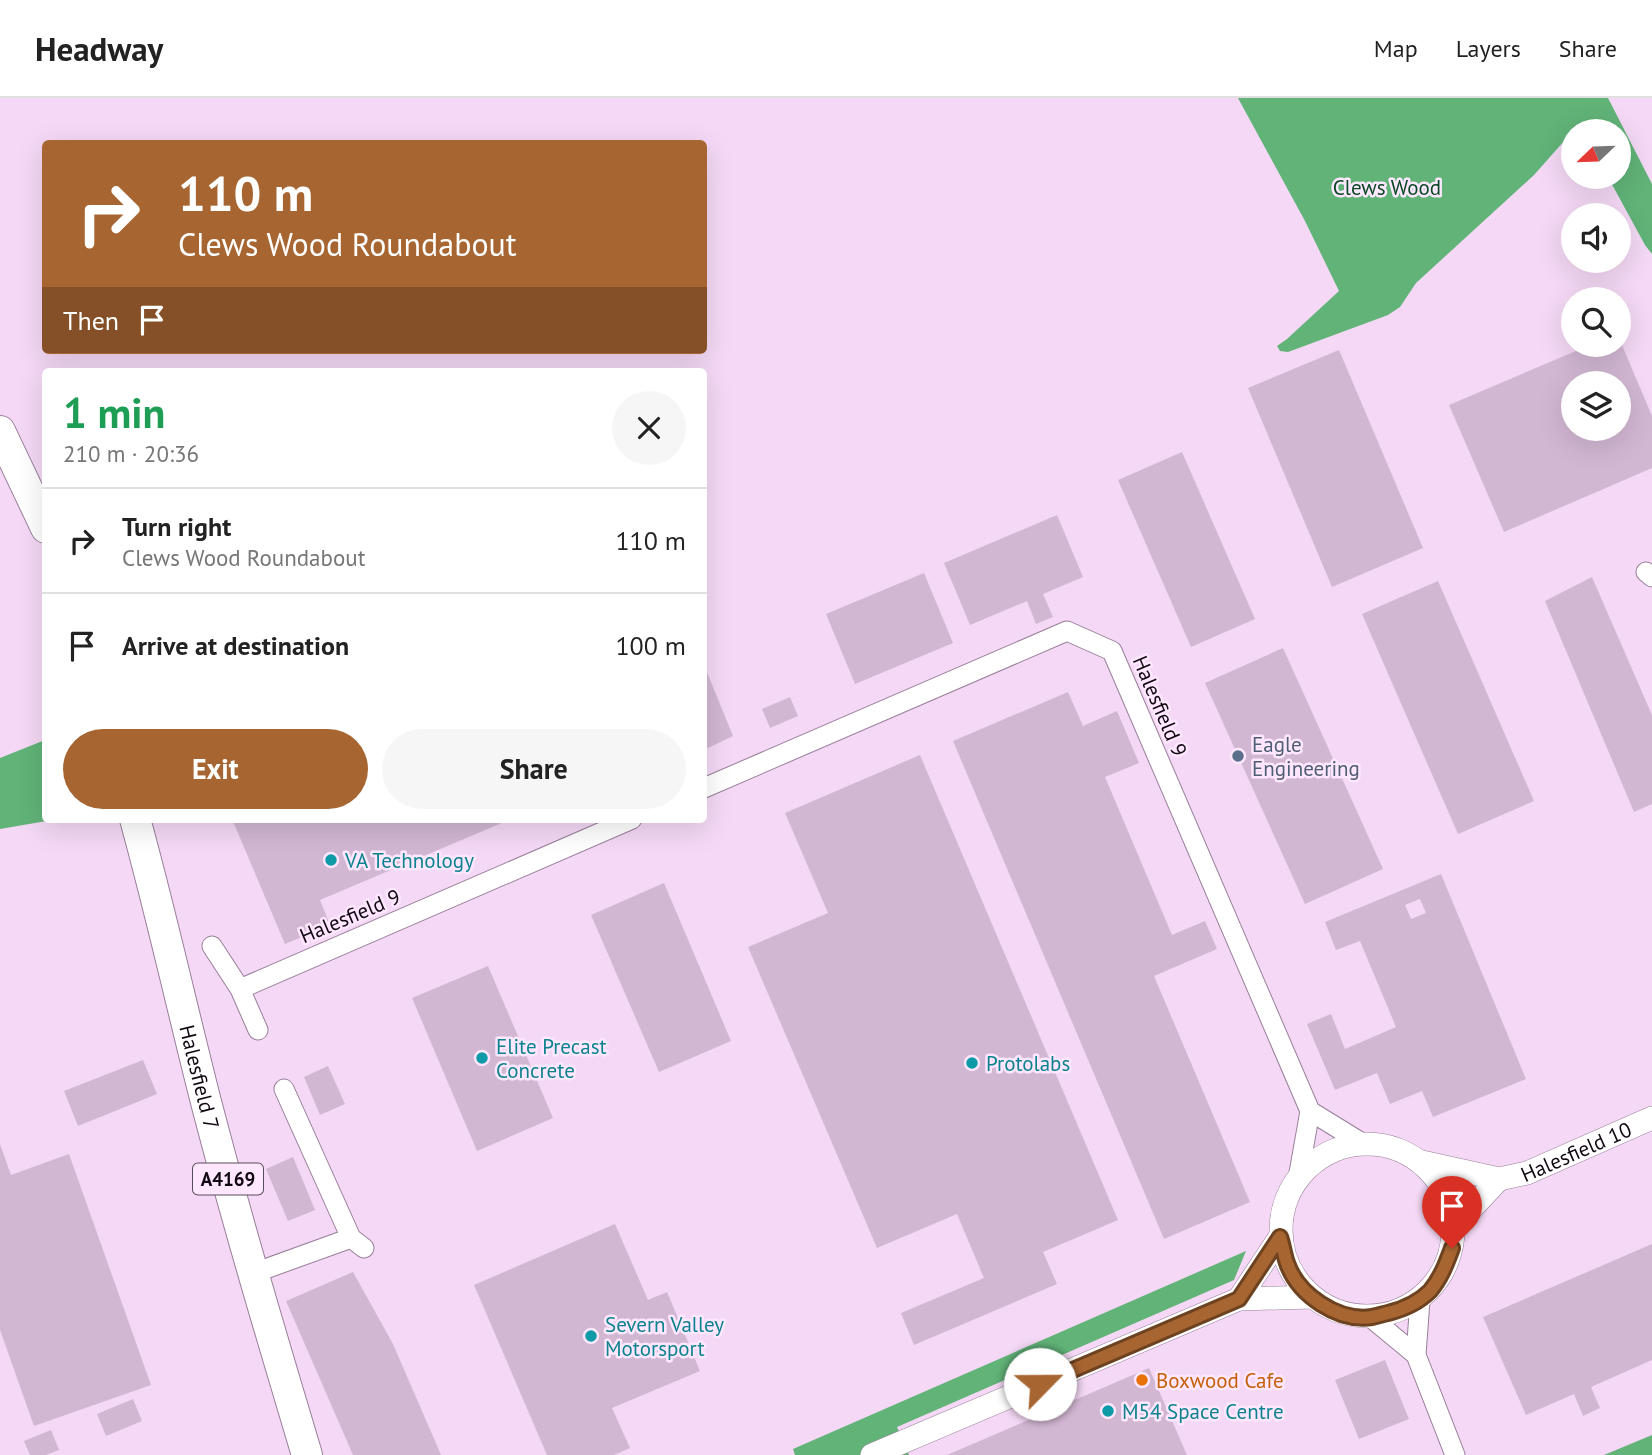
<!DOCTYPE html>
<html lang="en">
<head>
<meta charset="utf-8">
<style>
  :root { --surface:#fff; --page:#f6f6f6; --text:#222; --muted:#767676; --line:#e0e0e0; --accent:#a76531 }
  body { margin:0; font-family:"PT Sans",sans-serif; background:var(--page); color:var(--text); height:100vh; display:flex; flex-direction:column; font-size:26px; white-space:nowrap }
  * { box-sizing:border-box; margin:0 }
  p { font-size:23px; color:var(--muted) }
  .icon { flex:none; width:38px; height:38px; fill:none; stroke:currentColor; stroke-width:2; stroke-linecap:round; stroke-linejoin:round }
  .map { position:relative; flex:1; overflow:hidden }
  .sheet { position:absolute; left:42px; top:270px; width:665px; height:455px; display:flex; flex-direction:column; background:var(--surface); border-radius:7px; box-shadow:0 7px 28px #0002 }
  .sheet>* { flex:none }
  .top-card { position:absolute; left:42px; top:42px; width:665px; height:214px; border-radius:7px; box-shadow:0 7px 28px #0002; background:#a76531; color:#fff; overflow:hidden }
  .needle { width:46px; rotate:247deg }
  .fabs { position:absolute; left:1561px; top:21px; display:grid; gap:14px }
  .fabs a { display:grid; place-items:center; width:70px; height:70px; border-radius:50%; background:var(--surface); box-shadow:0 7px 28px #0002; font-size:35px }
  .pin { position:absolute; display:grid; place-items:center; width:60px; height:60px; color:#fff; margin:-72px -30px; border-radius:50% 50% 50% 0; rotate:-45deg; box-shadow:0 0 7px #0007 }
  .pin .icon { rotate:45deg }
  .me { position:absolute; width:77px; margin:-38px; rotate:67deg; stroke-linejoin:round; filter:drop-shadow(0 0 5px #0008) }
  .turn { display:flex; align-items:center; gap:24px; height:147px; padding:0 21px; font-size:32px }
  .turn .icon { width:91px; height:91px; stroke-width:2.5 }
  .turn b { display:block; font-size:49px; line-height:60px }
  .then { display:flex; align-items:center; height:66px; padding:0 21px; background:#0003; gap:14px; font-size:26px }
  .round { display:grid; place-items:center; flex:none; width:74px; height:74px; border-radius:37px; background:var(--page) }
  .head { display:flex; align-items:center; justify-content:space-between; height:119px; padding:0 21px }
  h1 { font-size:42px; font-weight:600; line-height:52px; color:#1e9e55 }
  .button { display:flex; gap:14px; margin-top:auto; padding:14px 21px }
  .button a { flex:1; height:80px; border-radius:42px; background:var(--accent); color:#fff; font-size:28px; font-weight:600; line-height:80px; text-align:center }
  .button a+a { background:var(--page); color:var(--text) }
  ul { padding:0; list-style:none }
  li { display:flex; align-items:center; gap:21px; height:105px; padding:0 21px; border-top:2px solid var(--line) }
  li div { flex:1 }
  li b { display:block; font-size:26px }
  li em { font-style:normal }
  header { display:flex; align-items:center; gap:42px; box-sizing:border-box; height:98px; padding:0 35px; background:var(--surface); border-bottom:2px solid var(--line) }
  header strong { font-size:33px }
  nav { display:flex; gap:38px; margin-inline-start:auto; font-size:24px }
  .map>svg:first-child { display:block }
  .forest { fill:#61b378 }
  .building { fill:#d2b7d3; fill-rule:evenodd }
  .lines { fill:none; stroke-linecap:round; stroke-linejoin:round }
  .minor-casing { stroke:#997f9a; stroke-width:21 }
  .tertiary-casing { stroke:#997f9a; stroke-width:24 }
  .primary-casing { stroke:#997f9a; stroke-width:32 }
  .minor { stroke:#fff; stroke-width:19 }
  .tertiary { stroke:#fff; stroke-width:23 }
  .primary { stroke:#fff; stroke-width:30 }
  .route-casing { stroke:#6d4220; stroke-width:18 }
  .route { stroke:#a76531; stroke-width:12 }
  .service-dot { fill:#5c6f8a; stroke:#fee7ff; stroke-width:2.5 }
  .culture-dot { fill:#0f9aa8; stroke:#fee7ff; stroke-width:2.5 }
  .food-dot { fill:#e8710a; stroke:#fee7ff; stroke-width:2.5 }
  .labels { text-anchor:middle; dominant-baseline:central; stroke-width:5; stroke-linejoin:round; paint-order:stroke }
  .shield { fill:#fee7ff; stroke:#584b59; stroke-width:2 }
  .shield-label { font-size:19px; font-weight:bold; fill:#110812 }
  .park-label { font-size:21px; fill:#094922; stroke:#fee7ff }
  .street-label { font-size:21px; fill:#110812; stroke:#fee7ff }
  .service-label { font-size:21px; fill:#4e5e75; stroke:#fee7ff; text-anchor:start }
  .culture-label { font-size:21px; fill:#0d838f; stroke:#fee7ff; text-anchor:start }
  .food-label { font-size:21px; fill:#c56008; stroke:#fee7ff; text-anchor:start }
</style>
</head>
<body>
<header>
<strong>Headway</strong>
<nav><a>Map</a><a>Layers</a><a>Share</a></nav>
</header>
<div class="map">
<svg width="1652" height="1357" viewBox="0 0 1652 1357">
  <rect width="100%" height="100%" fill="#f4d8f5"/>
  <path class="forest" d="M1238 0H1608L1652 86V156L1645 147 1608 79H1619V33H1573L1534 77 1416 185 1400 209 1388 217 1288 254 1280 253 1277 248 1287 241 1339 193 1305 123Z
    M45 642 46 721H58L0 731V660Z
    M1246 1153 1234 1182 897 1329 909 1357H795L793 1351Z
    M1652 1337V1357H1604Z"/>
  <path class="building" d="M1619 240 1652 318V370L1504 434 1449 307 1590 247H1619ZM1573 285H1619V331H1573Z
    M1339 252 1423 450 1332 489 1248 290Z
    M1182 354 1255 521 1191 549 1118 382Z
    M1057 417 1083 479 1043 496 1053 519 1036 526 1027 503 970 527 944 465Z
    M924 475 953 545 855 586 826 516Z
    M1592 479 1652 617V706L1634 714 1545 503Z
    M1438 483 1534 703 1458 736 1362 516Z
    M1283 550 1383 771 1305 806 1205 585Z
    M704 567 733 638 704 652Z
    M1068 594 1083 628 1117 613 1139 665 1105 679 1172 837 1205 823 1217 851 1154 878 1250 1104 1164 1141 953 643Z
    M790 599 798 618 770 630 762 611Z
    M920 657 1118 1122 1043 1154 1057 1186 914 1247 901 1215 984 1180 957 1116 877 1150 748 849 828 815 785 715Z
    M232 721H511L320 802 330 827 285 846Z
    M1441 776 1526 981 1433 1019 1422 993 1390 1006 1377 975 1335 992 1307 926 1331 916 1345 951 1396 929 1360 843 1336 852 1325 824ZM1420 801 1426 815 1411 821 1405 807Z
    M664 785 731 943 659 974 591 817Z
    M488 868 553 1020 477 1053 412 900Z
    M143 962 157 996 78 1028 64 993Z
    M328 968 345 1006 320 1017 304 979Z
    M0 1046 11 1077 69 1056 151 1287 34 1328 0 1232Z
    M293 1059 315 1112 288 1123 266 1071Z
    M615 1126 648 1202 667 1194 700 1273 612 1310 630 1350 614 1357H547L474 1187Z
    M1652 1146V1262L1591 1289 1600 1310 1583 1318 1574 1296 1526 1317 1483 1219Z
    M353 1174 393 1246 441 1357H353L286 1203Z
    M1385 1262 1409 1321 1359 1341 1335 1282Z
    M1149 1270 1187 1357H947Z
    M133 1301 142 1323 106 1338 97 1316Z
    M51 1332 59 1352 46 1357H30L24 1343Z"/>
  <g class="lines">
    <defs>
      <path id="minor" d="M1646 474 1652 479
        M704 690 1067 533 1112 553 1310 1013 1299 1075
        M212 848 240 891 258 932
        M240 891 632 721
        M284 991 351 1140 364 1150
        M1310 1013 1362 1045
        M254 1175 351 1140
        M1420 1202 1416 1257 1455 1357
        M1370 1219 1416 1257"/>
      <g id="tertiary">
        <circle cx="1367" cy="1132" r="86"/>
        <path id="s1" d="M1422 1064 1499 1081 1527 1075 1652 1020"/>
        <path d="M1454 1129 1499 1081"/>
        <path d="M1239 1201 1280 1139"/>
        <path d="M872 1357 1239 1201 1312 1199"/>
      </g>
      <g id="primary">
        <path d="M0 333 46 430"/>
        <path id="s2" d="M135 721C161 815 182 910 206 1004 237 1123 272 1240 307 1357"/>
      </g>
    </defs>
    <use href="#minor" class="minor-casing"/>
    <use href="#tertiary" class="tertiary-casing"/>
    <use href="#primary" class="primary-casing"/>
    <use href="#minor" class="minor"/>
    <use href="#tertiary" class="tertiary"/>
    <use href="#primary" class="primary"/>
  </g>
  <g class="lines">
    <defs>
      <path id="route" d="M1040 1286 1239 1201 1280 1139C1283 1147 1284 1157 1287 1165 1298 1197 1338 1224 1372 1219 1378 1218 1383 1216 1388 1215 1404 1211 1418 1205 1430 1193 1441 1180 1446 1166 1452 1150"/>
    </defs>
    <use href="#route" class="route-casing"/>
    <use href="#route" class="route"/>
  </g>
  <circle class="service-dot" cx="1238" cy="658" r="7"/>
  <g class="culture-dot">
    <circle cx="331" cy="762" r="7"/>
    <circle cx="482" cy="960" r="7"/>
    <circle cx="972" cy="965" r="7"/>
    <circle cx="591" cy="1238" r="7"/>
    <circle cx="1108" cy="1313" r="7"/>
  </g>
  <circle class="food-dot" cx="1142" cy="1282" r="7"/>
  <g class="labels">
    <rect class="shield" x="193" y="1065.5" width="70" height="31" rx="5"/>
    <g class="shield-label">
      <text x="228" y="1081">A4169</text>
    </g>
    <g class="park-label">
      <text x="1387" y="89">Clews Wood</text>
    </g>
    <g class="street-label">
      <text transform="translate(1160 608) rotate(67)">Halesfield 9</text>
      <text transform="translate(350 818) rotate(-23)">Halesfield 9</text>
      <text stroke="none"><textPath href="#s2" startOffset="266">Halesfield 7</textPath></text>
      <text stroke="none"><textPath href="#s1" startOffset="161">Halesfield 10</textPath></text>
    </g>
    <g class="service-label">
      <text x="1252" y="646">Eagle<tspan x="1252" dy="24">Engineering</tspan></text>
    </g>
    <g class="culture-label">
      <text x="345" y="762">VA Technology</text>
      <text x="496" y="948">Elite Precast<tspan x="496" dy="24">Concrete</tspan></text>
      <text x="986" y="965">Protolabs</text>
      <text x="605" y="1226">Severn Valley<tspan x="605" dy="24">Motorsport</tspan></text>
      <text x="1122" y="1313">M54 Space Centre</text>
    </g>
    <g class="food-label">
      <text x="1156" y="1282">Boxwood Cafe</text>
    </g>
  </g>
</svg>
<div class="fabs">
<a><svg class="needle" viewBox="-14 -14 28 28"><path d="M0-13l5 13h-10z" fill="#e53935"/><path d="M0 13l5-13h-10z" fill="#767676"/></svg></a>
<a><svg class="icon" aria-label="sound" viewBox="0 0 24 24"><path d="M4 9h4l5-4v14l-5-4H4zM17 9q2 3 0 6"/></svg></a>
<a><svg class="icon" aria-label="search" viewBox="0 0 24 24"><circle cx="10" cy="10" r="6"/><path d="M15 15l6 6"/></svg></a>
<a><svg class="icon" aria-label="layers" viewBox="0 0 24 24"><path d="M12 4l9 5-9 5-9-5zM3 14l9 5 9-5"/></svg></a>
</div>
<div class="pin" style="left:1452px;top:1150px;background:#d93025"><svg class="icon" aria-label="arrive" viewBox="0 0 24 24"><path d="M6 21V4h12l-3 4 3 4H6"/></svg></div>
<svg class="me" style="left:1040px;top:1286px" viewBox="-20 -20 40 40"><circle r="19" fill="#fff"/><path d="M0-13L10 11 0 6-10 11z" fill="#a76531"/></svg>
<div class="top-card">
<div class="turn"><svg class="icon" aria-label="right" viewBox="0 0 24 24"><path d="M7 20v-9h11M14 6l5 5-5 5"/></svg><div><b>110 m</b>Clews Wood Roundabout</div></div>
<div class="then">Then<svg class="icon" aria-label="arrive" viewBox="0 0 24 24"><path d="M6 21V4h12l-3 4 3 4H6"/></svg></div>
</div>
<section class="sheet">
<div class="head"><div><h1>1 min</h1><p>210 m · 20:36</p></div><a class="round"><svg class="icon" aria-label="close" viewBox="0 0 24 24"><path d="M6 6l12 12M18 6L6 18"/></svg></a></div>
<ul>
<li><svg class="icon" aria-label="right" viewBox="0 0 24 24"><path d="M7 20v-9h11M14 6l5 5-5 5"/></svg><div><b>Turn right</b><p>Clews Wood Roundabout</p></div><em>110 m</em></li>
<li><svg class="icon" aria-label="arrive" viewBox="0 0 24 24"><path d="M6 21V4h12l-3 4 3 4H6"/></svg><div><b>Arrive at destination</b></div><em>100 m</em></li>
</ul>
<div class="button"><a>Exit</a><a>Share</a></div>
</section>
</div>
</body>
</html>
